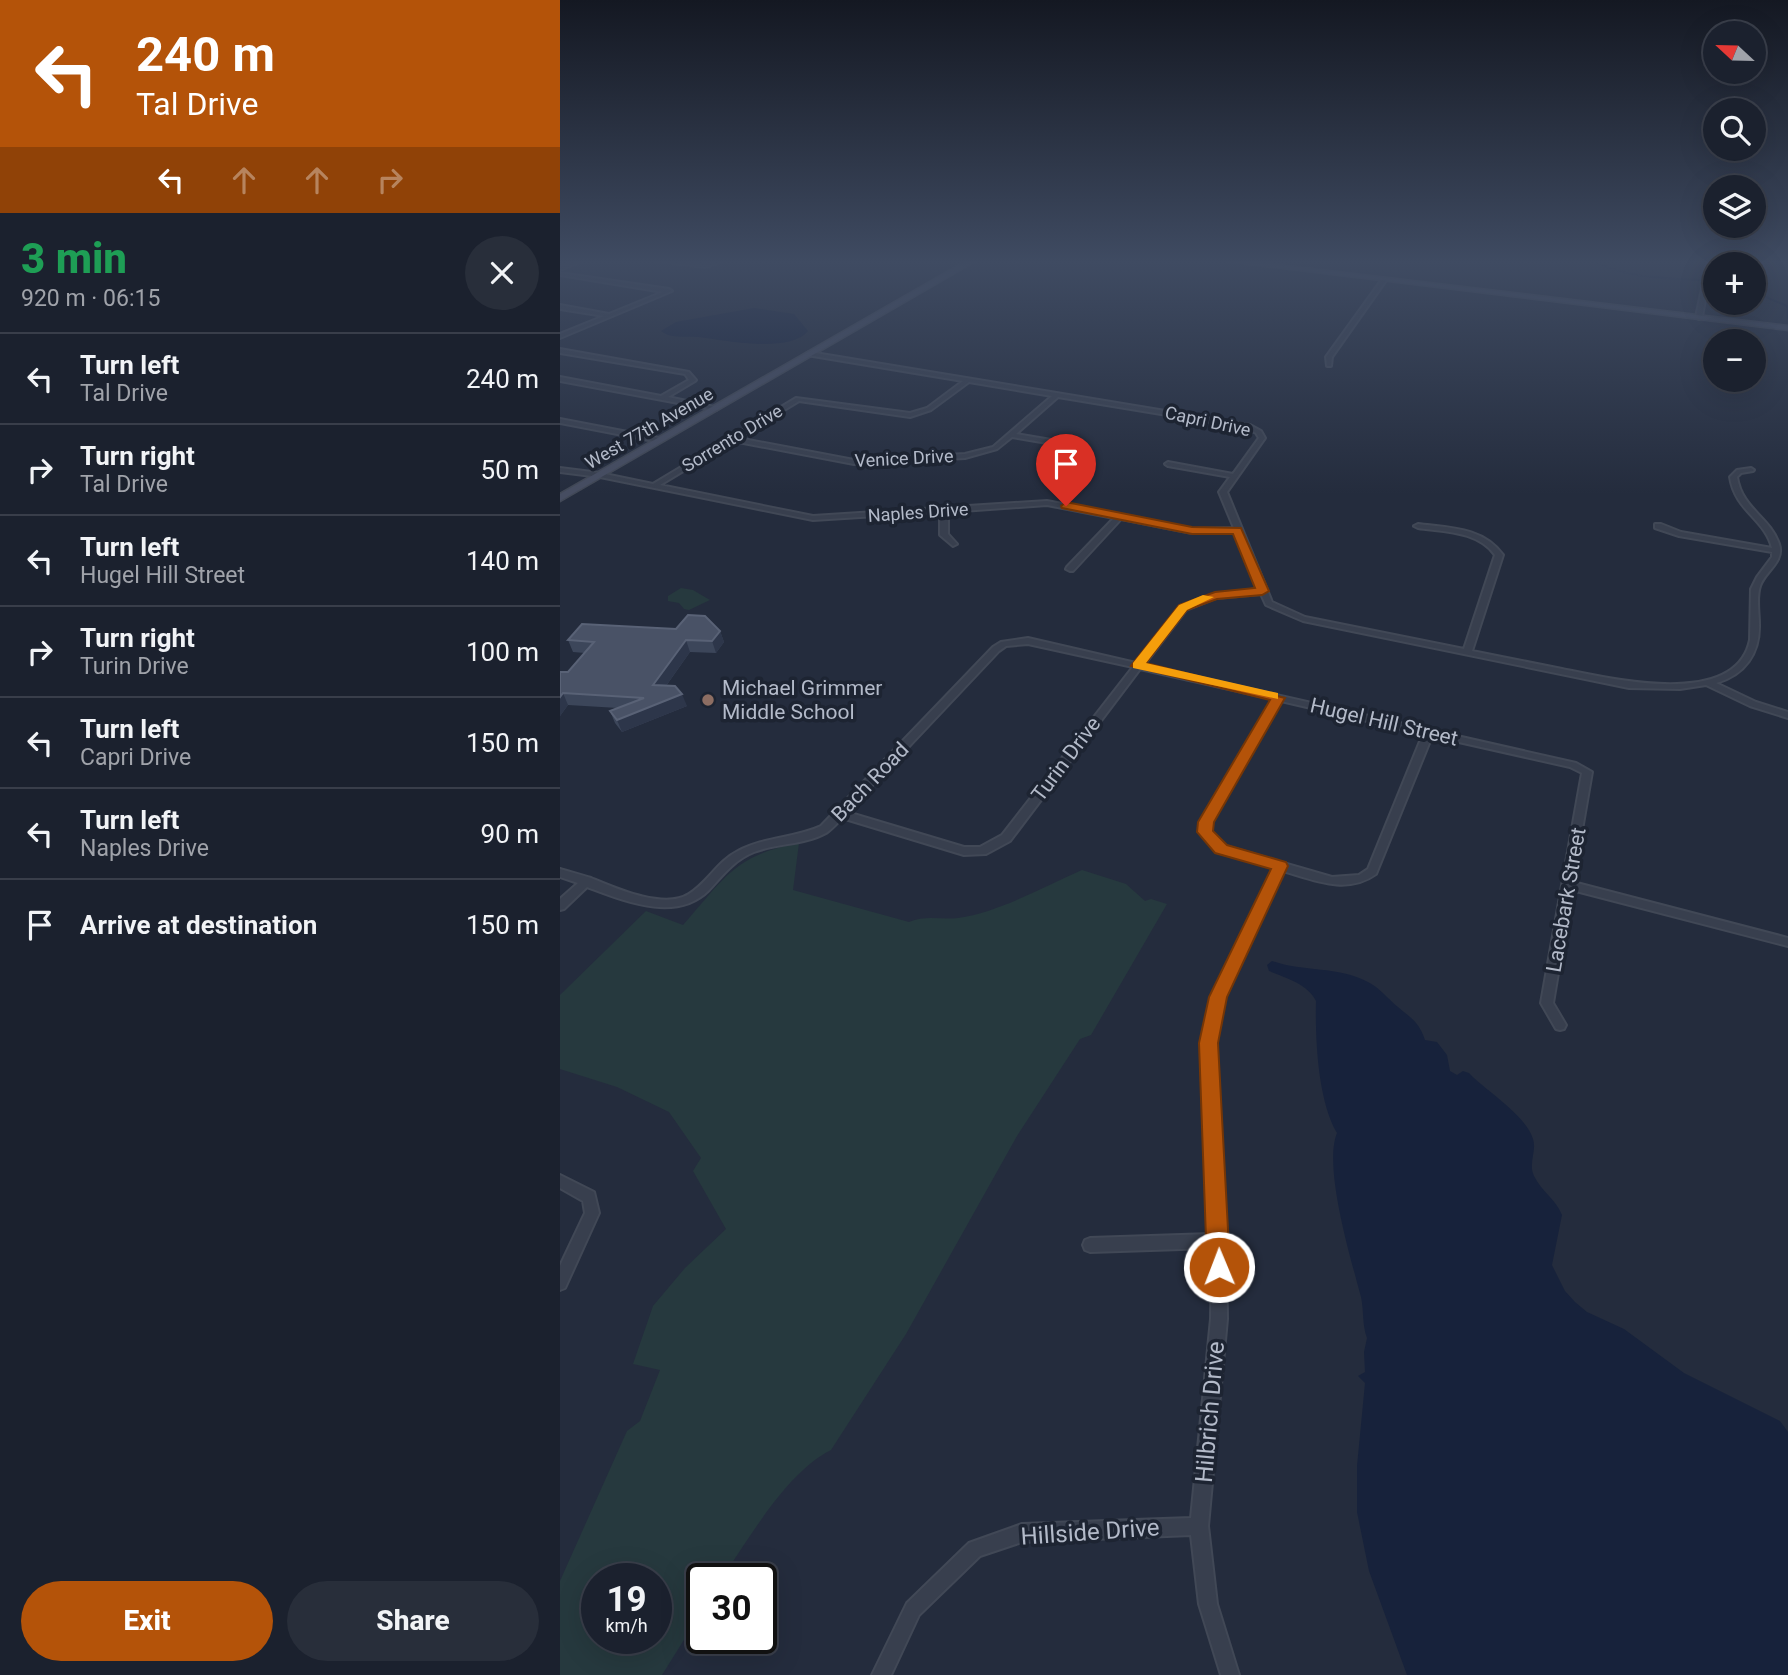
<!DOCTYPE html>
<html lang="en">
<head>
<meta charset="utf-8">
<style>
  :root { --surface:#1b212e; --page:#282e3a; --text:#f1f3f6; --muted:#a0a3aa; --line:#393e4a; --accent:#b45309 }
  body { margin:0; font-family:Roboto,sans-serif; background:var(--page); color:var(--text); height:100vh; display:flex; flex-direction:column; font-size:26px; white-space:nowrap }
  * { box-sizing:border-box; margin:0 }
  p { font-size:23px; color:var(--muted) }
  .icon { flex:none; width:38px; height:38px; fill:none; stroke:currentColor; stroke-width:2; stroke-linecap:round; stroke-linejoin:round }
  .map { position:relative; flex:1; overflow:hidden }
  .side { display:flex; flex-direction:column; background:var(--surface); width:560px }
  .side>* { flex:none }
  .banner { background:#b45309; color:#fff; overflow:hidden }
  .needle { width:46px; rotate:292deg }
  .tools { position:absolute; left:1143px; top:21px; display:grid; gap:14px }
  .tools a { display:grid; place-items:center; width:63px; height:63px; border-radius:50%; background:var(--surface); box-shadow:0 7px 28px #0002,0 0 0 2px var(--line); font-size:35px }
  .speed { position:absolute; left:21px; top:1563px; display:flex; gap:14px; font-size:35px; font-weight:700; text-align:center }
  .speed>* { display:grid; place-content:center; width:91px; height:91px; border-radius:50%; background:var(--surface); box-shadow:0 7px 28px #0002,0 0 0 2px var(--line); line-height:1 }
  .speed small { font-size:18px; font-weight:400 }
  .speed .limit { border:4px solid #111; border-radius:10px; background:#fff; color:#111 }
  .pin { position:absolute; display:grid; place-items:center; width:60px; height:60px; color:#fff; margin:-72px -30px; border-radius:50% 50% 50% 0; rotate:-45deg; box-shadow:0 0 7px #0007 }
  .pin .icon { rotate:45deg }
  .me { position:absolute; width:77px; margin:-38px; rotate:359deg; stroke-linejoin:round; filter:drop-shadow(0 0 5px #0008) }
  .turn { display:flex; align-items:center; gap:24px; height:147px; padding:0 21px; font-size:32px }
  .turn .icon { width:91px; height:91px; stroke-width:2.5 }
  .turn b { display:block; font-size:49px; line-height:60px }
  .lanes { display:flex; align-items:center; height:66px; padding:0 21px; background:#0003; justify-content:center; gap:35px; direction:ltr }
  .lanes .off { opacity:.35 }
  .round { display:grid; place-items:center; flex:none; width:74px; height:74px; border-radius:37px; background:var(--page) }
  .overview { display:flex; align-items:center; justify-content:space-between; height:119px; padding:0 21px }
  h1 { font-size:42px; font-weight:800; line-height:52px; color:#1e9e55 }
  .action { display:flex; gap:14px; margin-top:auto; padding:14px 21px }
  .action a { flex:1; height:80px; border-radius:42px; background:var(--accent); color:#fff; font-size:28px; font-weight:800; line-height:80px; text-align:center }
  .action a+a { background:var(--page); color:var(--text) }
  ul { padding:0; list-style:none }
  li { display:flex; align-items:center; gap:21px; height:91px; padding:0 21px; border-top:2px solid var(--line) }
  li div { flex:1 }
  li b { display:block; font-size:26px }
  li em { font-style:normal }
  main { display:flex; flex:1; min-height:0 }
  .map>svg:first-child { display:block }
  .green { fill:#26393e; fill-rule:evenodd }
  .water { fill:#17223b }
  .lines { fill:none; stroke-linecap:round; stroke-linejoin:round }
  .stream { stroke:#17223b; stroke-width:2 }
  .street-casing { stroke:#414856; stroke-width:4 }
  .secondary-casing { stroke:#414856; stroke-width:3 }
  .street { fill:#383f4e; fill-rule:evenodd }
  .secondary { fill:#464d61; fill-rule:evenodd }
  .wall { fill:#3c465a }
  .shaded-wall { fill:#2d364a }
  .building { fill:#495266; stroke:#596276; stroke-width:2 }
  .route { fill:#b45309; stroke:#753606; stroke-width:2 }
  .slow { fill:#f59e0b }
  .education-dot { fill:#8d6e63; stroke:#1d2432; stroke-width:2.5 }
  .labels { text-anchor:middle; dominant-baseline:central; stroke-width:7; stroke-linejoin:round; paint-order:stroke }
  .far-street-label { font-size:18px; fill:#b3bac9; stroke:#1d2432 }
  .poi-label { font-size:21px; fill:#b3bac9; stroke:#1d2432; text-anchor:start }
  .street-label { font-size:21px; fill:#b3bac9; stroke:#1d2432 }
  .near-street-label { font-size:24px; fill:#b3bac9; stroke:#1d2432 }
</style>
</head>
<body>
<main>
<section class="side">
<div class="banner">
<div class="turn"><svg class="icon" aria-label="left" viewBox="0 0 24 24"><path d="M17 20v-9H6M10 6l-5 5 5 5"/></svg><div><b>240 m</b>Tal Drive</div></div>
<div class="lanes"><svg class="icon" aria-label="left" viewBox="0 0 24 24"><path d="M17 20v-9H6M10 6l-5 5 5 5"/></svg><svg class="icon off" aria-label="ahead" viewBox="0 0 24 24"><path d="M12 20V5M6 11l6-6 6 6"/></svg><svg class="icon off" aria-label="ahead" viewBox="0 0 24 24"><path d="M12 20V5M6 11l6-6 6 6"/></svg><svg class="icon off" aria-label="right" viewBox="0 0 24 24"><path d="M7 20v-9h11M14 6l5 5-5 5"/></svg></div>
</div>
<div class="overview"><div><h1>3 min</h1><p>920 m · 06:15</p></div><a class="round"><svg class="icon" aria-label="close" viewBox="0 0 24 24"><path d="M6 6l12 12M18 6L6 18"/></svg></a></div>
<ul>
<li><svg class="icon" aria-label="left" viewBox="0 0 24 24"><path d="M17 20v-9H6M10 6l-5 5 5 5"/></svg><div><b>Turn left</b><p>Tal Drive</p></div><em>240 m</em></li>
<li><svg class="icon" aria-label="right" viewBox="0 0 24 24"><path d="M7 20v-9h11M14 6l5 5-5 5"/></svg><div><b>Turn right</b><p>Tal Drive</p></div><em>50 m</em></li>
<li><svg class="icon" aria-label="left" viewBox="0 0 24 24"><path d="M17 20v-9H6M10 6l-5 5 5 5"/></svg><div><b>Turn left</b><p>Hugel Hill Street</p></div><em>140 m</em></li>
<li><svg class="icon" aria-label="right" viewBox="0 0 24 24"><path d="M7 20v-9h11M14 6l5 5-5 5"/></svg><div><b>Turn right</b><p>Turin Drive</p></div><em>100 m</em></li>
<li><svg class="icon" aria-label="left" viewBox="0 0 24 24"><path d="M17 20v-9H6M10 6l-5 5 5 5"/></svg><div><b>Turn left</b><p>Capri Drive</p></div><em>150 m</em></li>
<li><svg class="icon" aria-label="left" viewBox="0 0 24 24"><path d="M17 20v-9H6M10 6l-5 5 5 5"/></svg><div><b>Turn left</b><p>Naples Drive</p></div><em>90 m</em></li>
<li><svg class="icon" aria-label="arrive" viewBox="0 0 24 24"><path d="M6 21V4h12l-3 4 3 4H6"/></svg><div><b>Arrive at destination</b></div><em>150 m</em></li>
</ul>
<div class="action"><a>Exit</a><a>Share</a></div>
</section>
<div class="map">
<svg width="1228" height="1675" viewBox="0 0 1228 1675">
  <rect width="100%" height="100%" fill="#242c3d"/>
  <path class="green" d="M121 588 133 590 150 600 129 610 124 609 119 603 108 601V596Z
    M239 843 233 890 349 922C366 915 380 920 398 918 440 912 483 887 522 870L566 884 585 901 591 899 607 904 531 1035 520 1039 457 1136 346 1334 271 1450C227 1472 190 1537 162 1578H142V1611L102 1675H0V1581L67 1431 80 1421 100 1370 73 1364 93 1306 125 1268 166 1229 133 1171 141 1158 109 1112 57 1087 0 1069V995L86 911 123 925C164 879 174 855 239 843ZM37 1578H96V1638H37Z"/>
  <path class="water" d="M194 308 234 314 248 331C229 354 164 340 138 337 125 336 111 339 101 331L116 322Z
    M712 961C744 972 778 966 808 982 820 988 828 999 838 1007 852 1019 859 1022 865 1040L877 1042 887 1055 890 1071 897 1075 903 1071 909 1073C927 1092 965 1114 973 1139 977 1151 968 1163 974 1176 982 1192 995 1198 1002 1215L992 1265 1005 1291 1015 1302 1027 1312 1064 1329 1124 1373 1220 1421 1228 1432V1675H847L809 1571 797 1512V1466L805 1383 798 1376 805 1372 804 1352 807 1338C802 1325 804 1311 801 1297 791 1259 763 1167 777 1133 758 1101 755 1039 756 1001 748 984 726 978 709 971L707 965Z"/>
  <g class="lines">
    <path class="stream" d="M1031 260C1066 278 1101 278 1139 280
      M1194 292 1227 306 1228 318"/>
    <defs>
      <path id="street" d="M20 260H25L0 270V267Z
        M91 260C108 259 127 266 144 264 152 264 159 259 167 260L145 267Z
        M1148 260H1152L1142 317 1139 319 1136 317Z
        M0 273 109 289 112 291 0 338V334L44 316 0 309V305L49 314 103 292 0 275Z
        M823 278 827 279 772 357 771 366H767L766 357Z
        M0 349 129 372 136 380 135 381 108 397 159 408 156 410 0 381V377L101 396 129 380 125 374 0 353Z
        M249 352 690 425 701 431 705 438 667 492 712 602 745 617 904 649 935 555C918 531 885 532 858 528L854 526 858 524C889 528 923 527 943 555L912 651C942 657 972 663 1002 669 1048 678 1176 710 1190 640L1191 589 1197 577 1212 557V552L1119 536 1095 528V524H1101L1121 532 1212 548C1205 519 1175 511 1170 477L1177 470 1191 468 1194 470 1193 471 1181 473 1177 477C1182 509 1210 517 1219 544 1225 562 1205 571 1200 586 1196 598 1199 612 1199 624 1200 653 1185 675 1156 683L1196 702 1228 712V718L1190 706 1146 685 1120 689 1069 688 743 621 706 605 701 594 656 598 626 610 584 665 1016 763 1032 772 1013 882 1228 938V946L1012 890 993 1003 1006 1025 1004 1029 1000 1030 996 1029 981 1003 1022 773 1010 767 872 736 816 874C787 895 754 880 723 871L664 997 655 1043 666 1241 667 1319 648 1526 657 1604 679 1675H661L639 1604 631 1535 462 1542 420 1556 359 1615 331 1675H312L347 1603 409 1543 462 1524 631 1518 651 1319 652 1248 530 1252 525 1250 523 1245 525 1240 530 1238 651 1234 643 1043 652 997 714 868 657 852 640 832 641 822 713 699 580 669 450 841 426 854 404 855 282 818C277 823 272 829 266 833 244 845 217 843 194 852 174 860 163 875 149 890 116 923 65 901 27 887L4 909 0 910V899L18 883 0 877V869C10 872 22 875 31 878 55 888 104 910 129 894 148 882 158 861 178 851 204 837 235 838 261 826L433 647 441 642 468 638 576 663 620 606 655 594 699 589 676 532 632 533 561 519 513 571H510L506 569 507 567 554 518 487 505 388 512V534L397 544 393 546 380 535V512L253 520 40 477 0 472V468L40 473 93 484 236 398 350 413 367 408 403 381 247 355 246 354ZM409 382 492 396 433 447 405 454 294 460 178 438 239 401 350 417 371 410ZM498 397 686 428 696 433 699 438 673 474 608 462 605 464 608 466 670 477 659 492 674 528 632 529 487 501 253 516 100 485 173 441 294 464 405 458 437 449 452 437 493 444 506 451 509 449 508 448 497 441 456 434ZM468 644 573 667 442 835 420 847H404L287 812 439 651 446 646ZM721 701 863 734 808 869 799 875 772 877 665 846 650 831 651 822Z
        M0 419 99 438 102 440 99 442 0 423Z
        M0 1175 34 1192 39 1213 5 1288 0 1290V1266L25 1213 23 1201 0 1188Z"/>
      <path id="secondary" d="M408 260H417L0 501V494Z
        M658 260H677L1228 326V330Z"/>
    </defs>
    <use href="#street" class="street-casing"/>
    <use href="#secondary" class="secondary-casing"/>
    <use href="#street" class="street"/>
    <use href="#secondary" class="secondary"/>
  </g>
  <path class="wall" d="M116 629 160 631 164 642 156 653 130 652 106 686 127 706 62 732 55 723 50 711 58 708 8 705 0 716V672H8L25 653 13 652 8 640Z"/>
  <path class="shaded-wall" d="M160 631 164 642 156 653 152 641Z
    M126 640 130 652 98 697 93 685Z
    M3 693 8 705 0 716V697Z
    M122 694 127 706 62 732 57 720Z"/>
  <path class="building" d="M128 615 145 616 160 631 152 641 126 640 93 685 115 686 122 694 57 720 50 711 84 698 3 693 0 697V672H8L34 642 8 640 22 624 116 629Z"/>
  <linearGradient id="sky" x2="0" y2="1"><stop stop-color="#141822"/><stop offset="0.53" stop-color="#3f4b62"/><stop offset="1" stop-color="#3f4b62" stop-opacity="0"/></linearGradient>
  <rect width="1228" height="494" fill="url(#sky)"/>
  <path class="route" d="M506 502 632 527 681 528 709 591 702 595 657 599 627 610 586 663 725 698 654 822 653 831 667 845 726 862 728 866 667 997 658 1043 670 1267 666 1275 659 1278 651 1275 647 1267 639 1043 649 997 711 869 655 853 637 832 638 822 710 700 571 666 619 605 655 592 695 588 673 534H632L502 508 501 506Z"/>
  <path class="slow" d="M643 595 654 597 627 610 586 663 718 693V699L573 668V663L619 605Z"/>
  <circle class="education-dot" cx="148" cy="700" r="7"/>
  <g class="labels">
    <g class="far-street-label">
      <text transform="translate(648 421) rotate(12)">Capri Drive</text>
      <text transform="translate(89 428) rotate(-30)">West 77th Avenue</text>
      <text transform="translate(172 438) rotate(-31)">Sorrento Drive</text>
      <text transform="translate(344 458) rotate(-3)">Venice Drive</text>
      <text transform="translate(358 512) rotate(-4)">Naples Drive</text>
    </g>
    <g class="poi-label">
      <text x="162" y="688">Michael Grimmer<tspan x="162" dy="24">Middle School</tspan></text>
    </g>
    <g class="street-label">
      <text transform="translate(824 722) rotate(13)">Hugel Hill Street</text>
      <text transform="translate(506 759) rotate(-53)">Turin Drive</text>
      <text transform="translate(310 782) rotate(-46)">Bach Road</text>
      <text transform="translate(1006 900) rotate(-80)">Lacebark Street</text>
    </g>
    <g class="near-street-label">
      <text transform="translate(650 1412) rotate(-85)">Hilbrich Drive</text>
      <text transform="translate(530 1532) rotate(-4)">Hillside Drive</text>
    </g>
  </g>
</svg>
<div class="tools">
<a><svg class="needle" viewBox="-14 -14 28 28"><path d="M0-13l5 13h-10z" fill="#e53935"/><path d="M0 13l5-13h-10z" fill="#a0a3aa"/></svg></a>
<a><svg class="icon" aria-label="search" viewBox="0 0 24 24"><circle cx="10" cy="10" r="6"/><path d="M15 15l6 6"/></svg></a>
<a><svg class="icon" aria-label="layers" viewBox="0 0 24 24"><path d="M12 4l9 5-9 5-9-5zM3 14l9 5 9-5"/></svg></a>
<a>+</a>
<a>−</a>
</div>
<div class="speed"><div>19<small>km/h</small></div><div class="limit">30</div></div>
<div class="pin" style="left:506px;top:506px;background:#d93025"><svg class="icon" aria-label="arrive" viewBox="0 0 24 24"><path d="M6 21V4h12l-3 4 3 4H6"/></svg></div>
<svg class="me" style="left:659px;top:1267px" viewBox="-20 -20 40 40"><circle r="17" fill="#b45309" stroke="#fff" stroke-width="3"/><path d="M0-11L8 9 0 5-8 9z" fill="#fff"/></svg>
</div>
</main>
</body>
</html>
